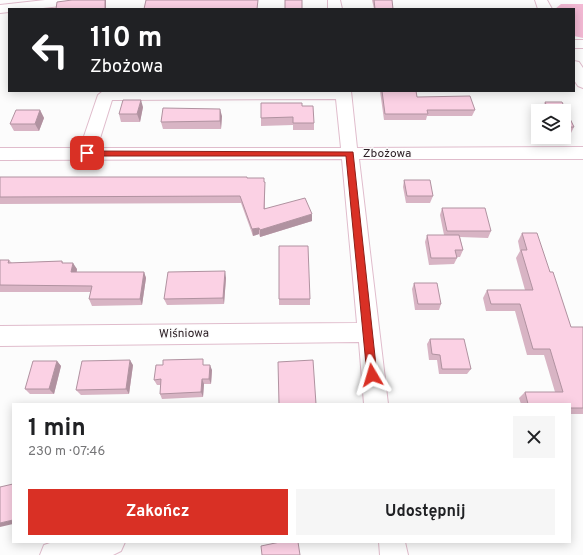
<!DOCTYPE html>
<html lang="pl">
<head>
<meta charset="utf-8">
<style>
  :root { --surface:#fff; --page:#f6f6f6; --text:#202124; --muted:#757577; --accent:#d93025 }
  body { margin:0; font-family:Overpass,sans-serif; background:var(--page); color:var(--text); height:100vh; display:flex; flex-direction:column; font-size:15px; white-space:nowrap }
  * { box-sizing:border-box; margin:0 }
  p { font-size:13px; color:var(--muted) }
  .icon { flex:none; width:22px; height:22px; fill:none; stroke:currentColor; stroke-width:2; stroke-linecap:round; stroke-linejoin:round }
  .map { position:relative; flex:1; overflow:hidden }
  .panel { position:absolute; left:12px; top:403px; width:559px; height:140px; display:flex; flex-direction:column; background:var(--surface); border-radius:0px; box-shadow:0 2px 10px #0003 }
  .panel>* { flex:none }
  .top-card { position:absolute; left:8px; top:8px; width:567px; height:84px; border-radius:0px; box-shadow:0 2px 10px #0003; background:#202124; color:#fff; overflow:hidden }
  .tools { position:absolute; left:531px; top:104px; display:grid; gap:8px }
  .tools a { display:grid; place-items:center; width:40px; height:40px; border-radius:0px; background:var(--surface); box-shadow:0 2px 10px #0003; font-size:20px }
  .pin { position:absolute; display:grid; place-items:center; width:34px; height:34px; color:#fff; margin:-17px; border-radius:8px; box-shadow:0 2px 6px #0006 }
  .me { position:absolute; width:44px; margin:-22px; rotate:353deg; stroke-linejoin:round; filter:drop-shadow(0 0 3px #0008) }
  .turn { display:flex; align-items:center; gap:14px; height:84px; padding:0 16px; font-size:18px }
  .turn .icon { width:52px; height:52px; stroke-width:2.5 }
  .turn b { display:block; font-size:28px; line-height:34px }
  .round { display:grid; place-items:center; flex:none; width:42px; height:42px; border-radius:0px; background:var(--page) }
  .headline { display:flex; align-items:center; justify-content:space-between; height:68px; padding:0 16px }
  h1 { font-size:24px; font-weight:700; line-height:30px }
  .cta { display:flex; gap:8px; margin-top:auto; padding:8px 16px }
  .cta a { flex:1; height:46px; border-radius:0px; background:var(--accent); color:#fff; font-size:16px; font-weight:700; line-height:46px; text-align:center }
  .cta a+a { background:var(--page); color:var(--text) }
  .map>svg:first-child { display:block }
  .green { fill:#f3b9d4 }
  .lines { fill:none; stroke-linecap:round; stroke-linejoin:round }
  .minor-casing { stroke:#e0bccc; stroke-width:2 }
  .minor { fill:#fff; fill-rule:evenodd }
  .wall { fill:#d8b4c4 }
  .shaded-wall { fill:#b092a0 }
  .building { fill:#fbd1e4; stroke:#b092a0 }
  .route { fill:#d93025; stroke:#8d1f18 }
  .labels { text-anchor:middle; dominant-baseline:central; stroke-width:3; stroke-linejoin:round; paint-order:stroke }
  .street-label { font-size:12px; fill:#2a1d23; stroke:#fcfcfc }
</style>
</head>
<body>
<div class="map">
<svg width="583" height="555" viewBox="0 0 583 555">
  <rect width="100%" height="100%" fill="#fcfcfc"/>
  <path class="green" d="M561 4H583V38L574 36V9H555Z"/>
  <g class="lines">
    <defs>
      <path id="minor" d="M45 0H85L84 3 79 4 34 9H9V12L0 13V5Z
        M328 0H340L342 9H328Z
        M535 0H547L552 9H538Z
        M574 40H583V48H574Z
        M574 61 579 62 583 68V88L578 86 574 80Z
        M103 91H351L357 148 583 147V159H359L388 404H364L359 342 0 346V326L357 323 342 159 0 160V148H80L98 95ZM336 99 341 148H97L112 100Z
        M53 542H125L121 551 113 555H40L44 545Z
        M379 542H405L408 555H380Z"/>
    </defs>
    <use href="#minor" class="minor-casing"/>
    <use href="#minor" class="minor"/>
  </g>
  <path class="wall" d="M372 0H392L393 9H374Z
    M380 91H416L417 97 475 110 472 116H427L426 120H384Z
    M545 102H562L574 127 570 135H564V111H542V110Z
    M302 106 314 123V130H293V125L261 126V118Z
    M143 107 140 122H121L119 114Z
    M40 110 44 118 39 131H14L10 124Z
    M222 116 221 129H163L161 122Z
    M0 177 247 178 264 182 265 189V209L312 221 260 237 259 234 253 236 241 203 0 204Z
    M404 180 433 196 430 203H406L403 187Z
    M442 208 491 231 488 238 460 237 463 250 460 257H456L457 258 454 264 429 265 425 242 427 235H444L440 215Z
    M522 233 550 272 571 327H583V414H570V404H521L519 398 525 392H555L544 355H527L515 311H486L483 298 487 290H525L516 258 520 251 518 241Z
    M0 260H9L12 263 62 261 63 263 77 269V272H144L146 278 142 305 92 306 89 299 91 292H0Z
    M226 278 224 304 167 305 164 299Z
    M414 283 441 304 439 310H415L412 289Z
    M279 299H310V305H279Z
    M430 339 471 369 467 374H439L437 360H429L427 344Z
    M57 361 61 366 54 394H30L25 389Z
    M133 365 129 394 81 395 76 390Z
    M205 365 212 370 211 384H204L203 397 162 399 160 394 161 385H157L154 380Z"/>
  <path class="shaded-wall" d="M105 0H106V9H105Z
    M141 100 143 107 140 122 137 114Z
    M220 109 222 116 221 129 220 121Z
    M40 110 44 118 39 131 35 124Z
    M312 214V221L260 237V230Z
    M259 228V234L253 236 252 229Z
    M73 263 77 269 75 279 71 272Z
    M225 271 226 278 224 304 223 298Z
    M144 272 146 278 142 305 140 299Z
    M130 360 133 365 129 394 126 389Z
    M57 361 61 366 54 394 49 389Z
    M210 365 212 370 211 384 209 379Z
    M202 379 204 384 203 397 201 392Z
    M13 520V524L0 527V523Z"/>
  <path class="building" d="M72 0H105V9H56L57 2Z
    M146 0H258L257 9H144Z
    M285 0H302V9H285Z
    M374 0H392L393 9H375Z
    M382 91H416L417 97 470 96 475 110H427L428 114H385Z
    M123 100H141L137 114H119Z
    M545 102H562L574 127H564V111H549Z
    M261 103H302V106H313L314 123H293V117L261 118Z
    M163 108 220 109V121L161 122Z
    M16 110H40L35 124H10Z
    M0 177H247V178H264V182H265L264 209 305 198 312 214 260 230 259 228 252 229 240 196 0 197Z
    M404 180H430L433 196H407Z
    M442 208H485L491 231H447Z
    M522 233H537L550 272H553L571 327H583V408H570V404H528L525 392H563L550 349H533L520 304H491L487 290H533L521 250H527Z
    M427 235H459L463 250H455L457 258H431Z
    M279 246H308L310 299H279Z
    M0 260H9L8 263 62 261V263H73L71 272H144L140 299H89L92 286 0 285Z
    M225 271 223 298 164 299 168 272Z
    M414 283H437L441 304H418Z
    M430 339H464L471 369H442L440 355 432 354Z
    M203 359V365H210L209 379H202L201 392 160 394 161 379 154 380 156 365H163V360Z
    M130 360 126 389 76 390 82 361Z
    M313 360 316 404H279L278 362Z
    M33 361H57L49 389H25Z
    M13 484V520L0 523V487Z
    M280 542H298L300 555H262L261 546Z"/>
  <path class="route" d="M87 151 353 152 377 375 376 379 372 380 369 379 367 375 346 156H87L83 153Z"/>
  <g class="labels">
    <g class="street-label">
      <text x="387" y="154">Zbożowa</text>
      <text transform="translate(184 334) rotate(-1)">Wiśniowa</text>
    </g>
  </g>
</svg>
<div class="tools">
<a><svg class="icon" aria-label="layers" viewBox="0 0 24 24"><path d="M12 4l9 5-9 5-9-5zM3 14l9 5 9-5"/></svg></a>
</div>
<div class="pin" style="left:87px;top:153px;background:#d93025"><svg class="icon" aria-label="arrive" viewBox="0 0 24 24"><path d="M6 21V4h12l-3 4 3 4H6"/></svg></div>
<svg class="me" style="left:372px;top:375px" viewBox="-20 -20 40 40"><path d="M0-17L14 15 0 8-14 15z" fill="#d93025" stroke="#fff" stroke-width="4"/></svg>
<div class="top-card">
<div class="turn"><svg class="icon" aria-label="left" viewBox="0 0 24 24"><path d="M17 20v-9H6M10 6l-5 5 5 5"/></svg><div><b>110 m</b>Zbożowa</div></div>
</div>
<section class="panel">
<div class="headline"><div><h1>1 min</h1><p>230 m · 07:46</p></div><a class="round"><svg class="icon" aria-label="close" viewBox="0 0 24 24"><path d="M6 6l12 12M18 6L6 18"/></svg></a></div>
<div class="cta"><a>Zakończ</a><a>Udostępnij</a></div>
</section>
</div>
</body>
</html>
